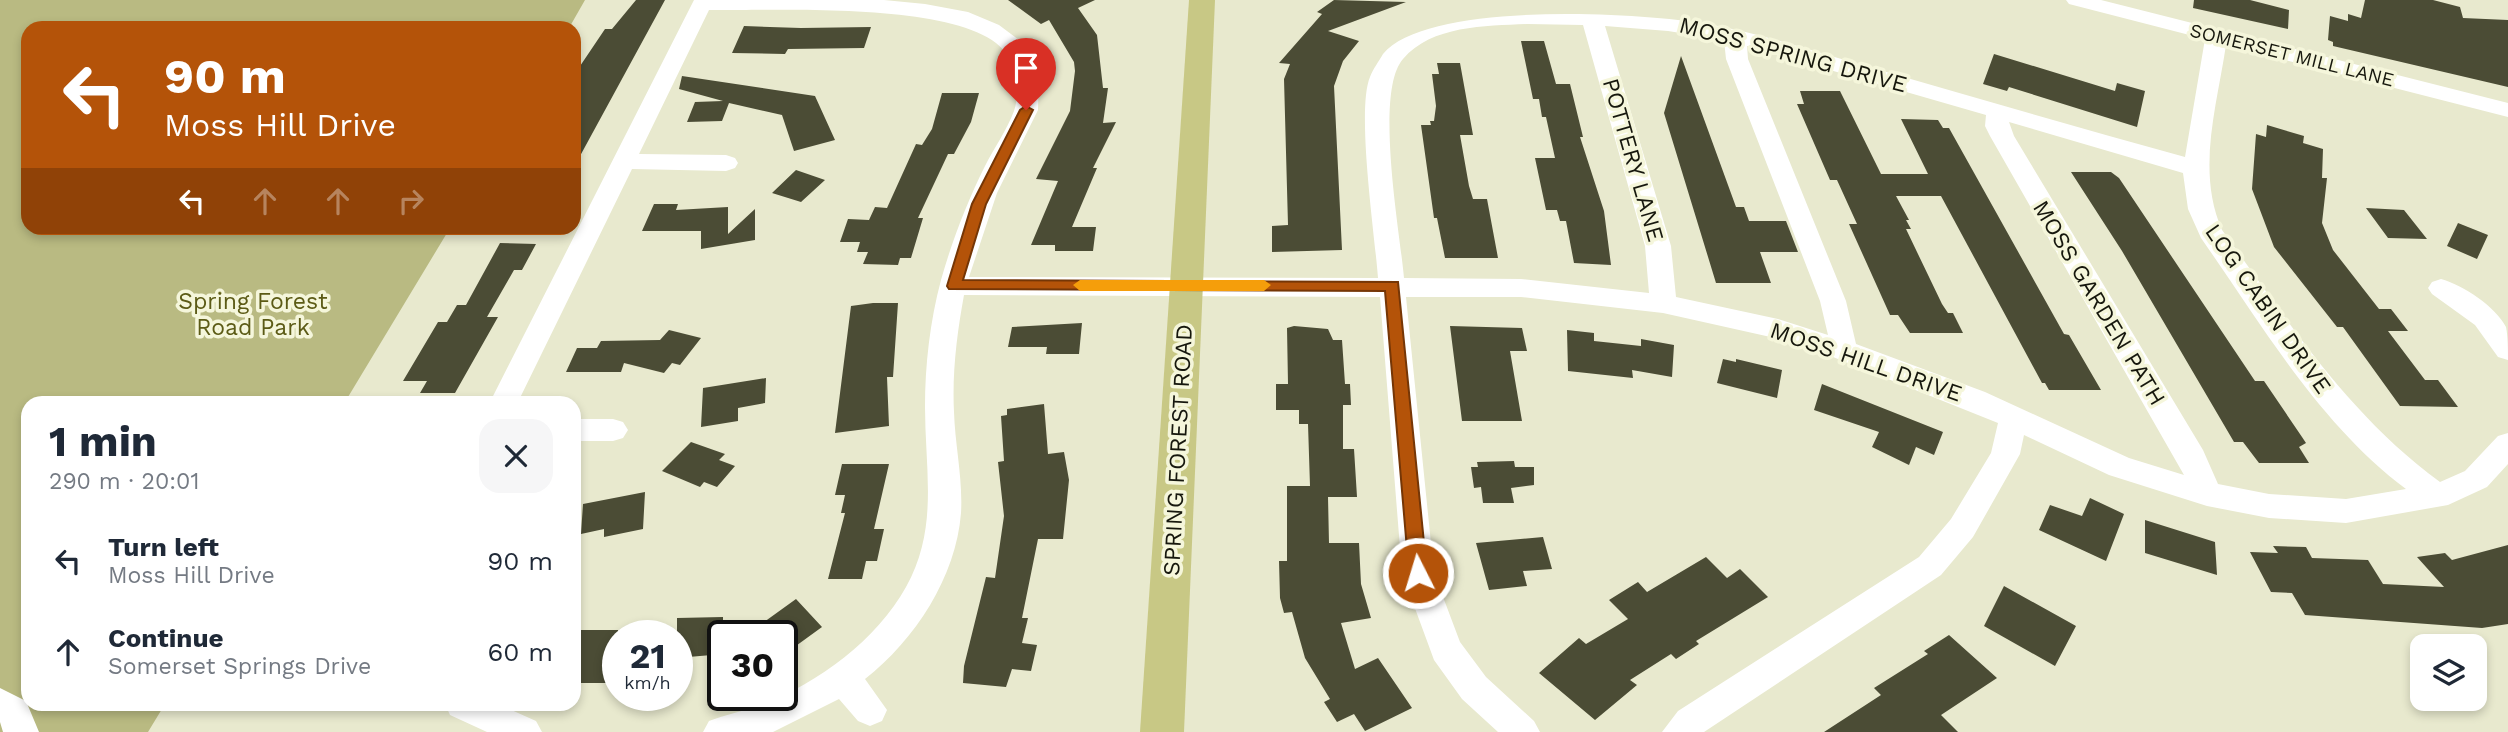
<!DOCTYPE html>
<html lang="en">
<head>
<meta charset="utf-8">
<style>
  :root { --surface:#fff; --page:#f6f6f7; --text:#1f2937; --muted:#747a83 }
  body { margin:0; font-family:"Work Sans",sans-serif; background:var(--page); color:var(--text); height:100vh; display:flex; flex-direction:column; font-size:26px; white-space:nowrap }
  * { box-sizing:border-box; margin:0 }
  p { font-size:23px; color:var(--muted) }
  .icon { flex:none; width:38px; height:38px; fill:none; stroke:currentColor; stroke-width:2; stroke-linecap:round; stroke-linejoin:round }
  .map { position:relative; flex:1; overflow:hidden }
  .sheet { position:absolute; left:21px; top:396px; width:560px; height:315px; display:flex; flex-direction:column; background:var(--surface); border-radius:21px; box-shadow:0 4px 10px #0003 }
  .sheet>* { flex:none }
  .guide { position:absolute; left:21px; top:21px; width:560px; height:214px; border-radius:21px; box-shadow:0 4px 10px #0003; background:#b45309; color:#fff; overflow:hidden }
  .tools { position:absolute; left:2410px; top:634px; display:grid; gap:14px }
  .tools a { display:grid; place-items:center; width:77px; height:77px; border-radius:14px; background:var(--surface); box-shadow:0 4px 10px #0003; font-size:35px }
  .speed { position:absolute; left:602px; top:620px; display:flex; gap:14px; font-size:35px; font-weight:700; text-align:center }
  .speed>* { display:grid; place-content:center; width:91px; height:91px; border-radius:50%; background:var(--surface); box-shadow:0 4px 10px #0003; line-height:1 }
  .speed small { font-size:18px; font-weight:400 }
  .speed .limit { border:4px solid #111; border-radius:10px; background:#fff; color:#111 }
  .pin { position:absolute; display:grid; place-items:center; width:60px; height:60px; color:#fff; margin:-72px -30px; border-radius:50% 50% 50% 0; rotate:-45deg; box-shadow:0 0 7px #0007 }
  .pin .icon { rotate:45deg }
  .me { position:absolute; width:77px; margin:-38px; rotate:355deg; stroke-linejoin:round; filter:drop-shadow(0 0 5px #0008) }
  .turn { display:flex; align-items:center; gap:24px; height:147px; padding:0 28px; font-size:32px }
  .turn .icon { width:91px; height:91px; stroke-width:2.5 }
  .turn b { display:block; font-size:49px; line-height:60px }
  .lanes { display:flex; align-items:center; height:66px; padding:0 28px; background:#0003; justify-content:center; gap:35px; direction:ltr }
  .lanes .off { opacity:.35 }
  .round { display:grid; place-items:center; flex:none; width:74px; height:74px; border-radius:21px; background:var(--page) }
  .head { display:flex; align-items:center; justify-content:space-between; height:119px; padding:0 28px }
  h1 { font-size:42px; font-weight:700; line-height:52px }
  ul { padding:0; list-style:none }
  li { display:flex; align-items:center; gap:21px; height:91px; padding:0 28px }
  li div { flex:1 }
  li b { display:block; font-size:26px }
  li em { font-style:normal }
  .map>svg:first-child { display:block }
  .green { fill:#b9ba82 }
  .building { fill:#4b4c35 }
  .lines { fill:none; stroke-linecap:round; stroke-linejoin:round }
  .minor { fill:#fff; fill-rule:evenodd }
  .major { fill:#c8c885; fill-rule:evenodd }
  .route { fill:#b45309; stroke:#753606; stroke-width:2 }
  .slow { fill:#f59e0b }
  .labels { text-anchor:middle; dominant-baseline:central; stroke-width:7; stroke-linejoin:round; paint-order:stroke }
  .far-street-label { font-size:19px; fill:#16170d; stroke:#f5f6db }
  .street-label { font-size:23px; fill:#16170d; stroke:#f5f6db }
  .park-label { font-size:23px; fill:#5c5b16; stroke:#f5f6db }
</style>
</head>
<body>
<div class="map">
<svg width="2508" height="732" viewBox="0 0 2508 732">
  <rect width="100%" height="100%" fill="#e8e9ce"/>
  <path class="green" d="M0 0H585L569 28H28V228H450L345 402H28V704H165L148 732H0Z"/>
  <path class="building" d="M636 0H665L574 167V75L605 29H612Z
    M1008 0H1095L1078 8 1097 35 1103 88H1108L1103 123 1116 122 1093 168H1097L1072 227H1096L1093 251H1055V245H1031L1058 181 1036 179 1070 111 1075 71 1074 62 1049 20 1041 24Z
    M1334 0 1406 2 1328 31 1359 41 1343 61 1334 86 1342 250 1272 252V226L1288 225 1284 79 1290 64 1279 63 1322 14 1317 12Z
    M2194 0H2250L2289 10 2288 29 2193 8Z
    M2365 0H2433L2460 7 2463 18 2508 20V87L2333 46V42L2328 40 2330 16 2348 21V14L2361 18Z
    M744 26 801 28 871 27 864 48 788 49 785 54 732 53Z
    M1521 41H1544L1556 84H1570L1583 137H1580L1604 211 1611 265 1574 263 1566 221H1560L1557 210H1546L1535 158H1555L1546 117H1542L1539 99H1533Z
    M1994 54 2115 91 2117 83 2145 91 2137 127 2009 87 2007 91 1983 84Z
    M1681 56 1736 207H1744L1749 221H1786L1798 252H1760L1771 283H1716L1664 113Z
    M1437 63H1460L1473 135H1460L1469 186 1473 199H1487L1498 258H1445L1437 218H1434L1421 125H1431L1430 121H1434L1436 106 1432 74H1439Z
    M682 76 815 96 835 140 794 151 782 115 729 103 722 121 687 122 695 102 723 101 679 89Z
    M1800 91H1840L1881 174H1928L1901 119 1938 120 1943 128H1949L2064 334 2069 335 2101 390H2049L2045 383H2042L1941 196H1896L1909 220H1906L1911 229H1906L1917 252 1942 304 1948 313H1953L1963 333H1910L1898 315H1890L1849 224H1857L1837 180H1830L1797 104H1804Z
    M942 93H979L971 122 954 154H948L918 218H923L911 258H900L898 265 863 264 868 252H857L860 242H840L848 219 869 220 875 207 887 208 916 144 922 145 932 129Z
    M2267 125 2304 136 2303 143 2323 149 2322 178H2327L2322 223 2333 250 2379 309H2391L2408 331H2388L2425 380H2438L2458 407 2400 406 2343 327H2337L2274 247 2252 189 2256 134 2266 137Z
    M796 170 825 180 801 202 772 193Z
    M2071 172H2111L2119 178 2255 381H2264L2302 437 2306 443 2299 447 2309 463H2259L2243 442H2234L2122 251Z
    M654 204H678L676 210 728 207V234L755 209V240L701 249V231H642Z
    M2366 208 2404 210 2427 239 2388 238Z
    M2458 223 2488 235 2477 259 2447 246Z
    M500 243 536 244 522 270H514L487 317H498L455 393H420L427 381H403L438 322H447L457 305H466Z
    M873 303H898L893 377H887L889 426 835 433 851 306Z
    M1082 323 1079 354H1046L1047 347H1008L1012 327Z
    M1294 326 1328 329 1333 340H1342L1345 384H1350L1351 405H1343V449H1354L1357 497H1328L1329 543H1359L1361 584 1371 618 1341 623 1355 669 1378 658 1412 708 1365 731 1354 714 1337 722 1324 702 1330 699 1305 658 1292 612 1284 613 1280 598 1279 561H1287V486H1310L1308 424H1299V410H1276V384H1288L1287 328Z
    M1450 326 1522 328 1527 351H1510L1522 421H1462Z
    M669 330 701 338 680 365 672 363 664 373 624 363 621 372H566L577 348H597L601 341 660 340Z
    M1567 330 1594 333V341L1641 346V339L1674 345 1672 377 1632 370 1633 378 1568 371Z
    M1723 359 1736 362V359L1782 370 1777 398 1717 383Z
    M766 378 765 403 738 408V421L701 427 703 388Z
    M1822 384 1943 432 1934 455 1916 447 1909 465 1872 447 1879 432 1814 410Z
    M1044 404 1048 454 1064 452 1069 480 1063 539H1038L1022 618H1028L1022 643 1037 645 1031 671 1012 669 1006 687 963 683 964 666 986 577 995 578 1004 516 998 462 1004 461 1001 416 1007 415V409Z
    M691 442 725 454 719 460 735 466 717 487 704 482 700 487 662 471Z
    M1514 461 1515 467H1534V485L1511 488 1514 503H1483L1481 487 1474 488 1471 467H1478L1477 462Z
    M842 464H889L874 529H884L877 561H866L862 579H828L845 513H841L845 495H835Z
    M645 492 643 529 604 537V529L581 534 583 504Z
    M2090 498 2124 514 2106 561 2039 530 2050 505 2082 516Z
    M2145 520 2215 542 2217 575 2145 553Z
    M1543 537 1552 569 1523 571 1527 586 1489 590 1476 543Z
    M2508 545V624L2482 628 2305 615 2292 593 2271 592 2250 552 2278 553 2273 546 2306 547 2312 558 2368 560 2383 584 2444 587 2417 557 2445 553 2452 560Z
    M1706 557 1727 578 1740 569 1768 597 1696 641 1699 644 1676 659 1671 654 1630 680 1637 685 1595 720 1539 673 1579 638 1586 644 1628 619 1609 600 1638 582 1647 592Z
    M2004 586 2076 626 2055 666 1984 626Z
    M796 599 822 627 782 656V635H746Z
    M723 617V654L677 658V618Z
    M574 630H618V683H574Z
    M1949 635 1997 678 1941 715 1958 732H1824L1881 695 1874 688 1928 654 1924 651Z"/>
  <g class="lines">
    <path class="minor" d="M694 0H884L925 4 968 12 999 25 1023 43 1039 74 1038 110 997 193 969 277 1378 278C1375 236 1356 110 1370 77 1373 69 1379 61 1383 54 1427 0 1645 12 1713 25 1770 36 1826 55 1883 71 1983 100 2084 129 2185 157L2205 39 2069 4 2066 0H2101L2508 103V117L2226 45C2217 106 2196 171 2222 230 2288 321 2347 414 2440 482L2465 471 2498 436 2508 433V464L2487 487 2448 505 2346 523 2269 518 2207 506 2109 475 2024 435 2020 454 1973 537 1941 575 1704 732H1662L1678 711 1919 557 1951 519 1991 453 1998 423 1833 357 1775 338 1663 313 1521 297H1406L1434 573 1460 642 1486 677 1534 721 1540 732H1498L1462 699 1434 660 1402 573 1380 297 964 295C957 333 952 373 954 412 955 445 963 479 961 513 956 577 915 640 865 679L887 710 882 721 870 726 858 721 839 699 773 732H703L709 721C724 715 741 712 757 706 815 686 876 641 906 587 939 528 925 470 925 407 925 365 930 321 941 280 952 241 967 202 985 166 994 148 1007 130 1014 111 1020 94 1017 68 1006 53 969 0 773 11 709 10L639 154 726 155 735 158 738 163 735 168 726 171 632 169 518 402H490ZM1528 24 1583 25 1645 246 1649 293 1521 279 1404 278C1400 232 1374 92 1403 59 1432 25 1487 26 1528 24ZM1605 26 1668 31 1724 40 1726 59 1820 301 1828 335 1778 319 1676 297 1671 246ZM1747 46 1986 115 1985 126 1990 136 2184 475 2129 458 1985 392 1856 344 1846 301 1748 59ZM2009 122 2183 173 2188 209 2201 238C2262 325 2319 424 2406 489L2346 499 2269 494 2218 484 2203 450 2014 136Z
      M2441 279C2463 285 2496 307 2506 327 2508 336 2508 351 2508 360L2498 357 2475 325 2432 294 2428 288 2432 282Z
      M574 419H613L623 422 628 430 623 438 613 441H574Z
      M0 688 26 701 39 732H3L0 722Z
      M445 704H498L536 721 542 732H487L450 715Z"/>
    <path class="major" d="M1189 0H1215L1184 732H1140Z"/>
  </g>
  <path class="route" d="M1026 106 1033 110 986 204 963 280 1398 282 1427 573 1425 578 1418 580 1409 573 1385 291 949 289 947 286 972 204 1020 110Z"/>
  <path class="slow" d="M1080 280H1264L1271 285 1264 291H1080L1073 285Z"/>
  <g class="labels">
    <g class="far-street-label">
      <text transform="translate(2292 55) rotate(14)">SOMERSET MILL LANE</text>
    </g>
    <g class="street-label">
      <text transform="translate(1793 55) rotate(15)">MOSS SPRING DRIVE</text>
      <text transform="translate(1633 160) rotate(74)">POTTERY LANE</text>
      <text transform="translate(2099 303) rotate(59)">MOSS GARDEN PATH</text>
      <text transform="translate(2268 309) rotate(55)">LOG CABIN DRIVE</text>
      <text transform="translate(1866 362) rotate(19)">MOSS HILL DRIVE</text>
      <text transform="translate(1178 450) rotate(-87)">SPRING FOREST ROAD</text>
    </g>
    <g class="park-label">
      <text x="253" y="301">Spring Forest<tspan x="253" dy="26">Road Park</tspan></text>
    </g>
  </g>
</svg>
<div class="tools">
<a><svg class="icon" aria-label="layers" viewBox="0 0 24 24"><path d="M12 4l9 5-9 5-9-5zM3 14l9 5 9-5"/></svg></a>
</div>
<div class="speed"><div>21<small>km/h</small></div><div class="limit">30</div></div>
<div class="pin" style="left:1026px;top:110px;background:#d93025"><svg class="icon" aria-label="arrive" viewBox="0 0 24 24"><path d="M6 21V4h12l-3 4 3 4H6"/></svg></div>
<svg class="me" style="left:1418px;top:573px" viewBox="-20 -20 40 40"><circle r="17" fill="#b45309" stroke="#fff" stroke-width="3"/><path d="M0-11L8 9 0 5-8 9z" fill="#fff"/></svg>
<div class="guide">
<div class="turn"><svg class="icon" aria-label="left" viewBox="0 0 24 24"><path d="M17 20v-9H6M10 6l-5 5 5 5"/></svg><div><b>90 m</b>Moss Hill Drive</div></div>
<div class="lanes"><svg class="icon" aria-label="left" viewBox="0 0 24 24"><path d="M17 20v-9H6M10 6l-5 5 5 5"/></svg><svg class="icon off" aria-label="ahead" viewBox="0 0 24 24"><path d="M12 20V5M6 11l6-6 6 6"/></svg><svg class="icon off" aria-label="ahead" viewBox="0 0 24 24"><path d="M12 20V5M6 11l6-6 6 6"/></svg><svg class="icon off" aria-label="right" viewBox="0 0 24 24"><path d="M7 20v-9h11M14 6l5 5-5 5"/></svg></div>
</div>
<section class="sheet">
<div class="head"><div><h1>1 min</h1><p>290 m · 20:01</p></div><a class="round"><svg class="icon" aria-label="close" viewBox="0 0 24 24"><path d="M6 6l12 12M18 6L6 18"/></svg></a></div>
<ul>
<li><svg class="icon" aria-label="left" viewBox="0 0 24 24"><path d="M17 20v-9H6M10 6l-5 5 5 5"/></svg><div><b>Turn left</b><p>Moss Hill Drive</p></div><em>90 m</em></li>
<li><svg class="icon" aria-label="ahead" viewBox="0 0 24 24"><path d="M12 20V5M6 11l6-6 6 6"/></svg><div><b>Continue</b><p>Somerset Springs Drive</p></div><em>60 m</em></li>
</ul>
</section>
</div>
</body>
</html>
